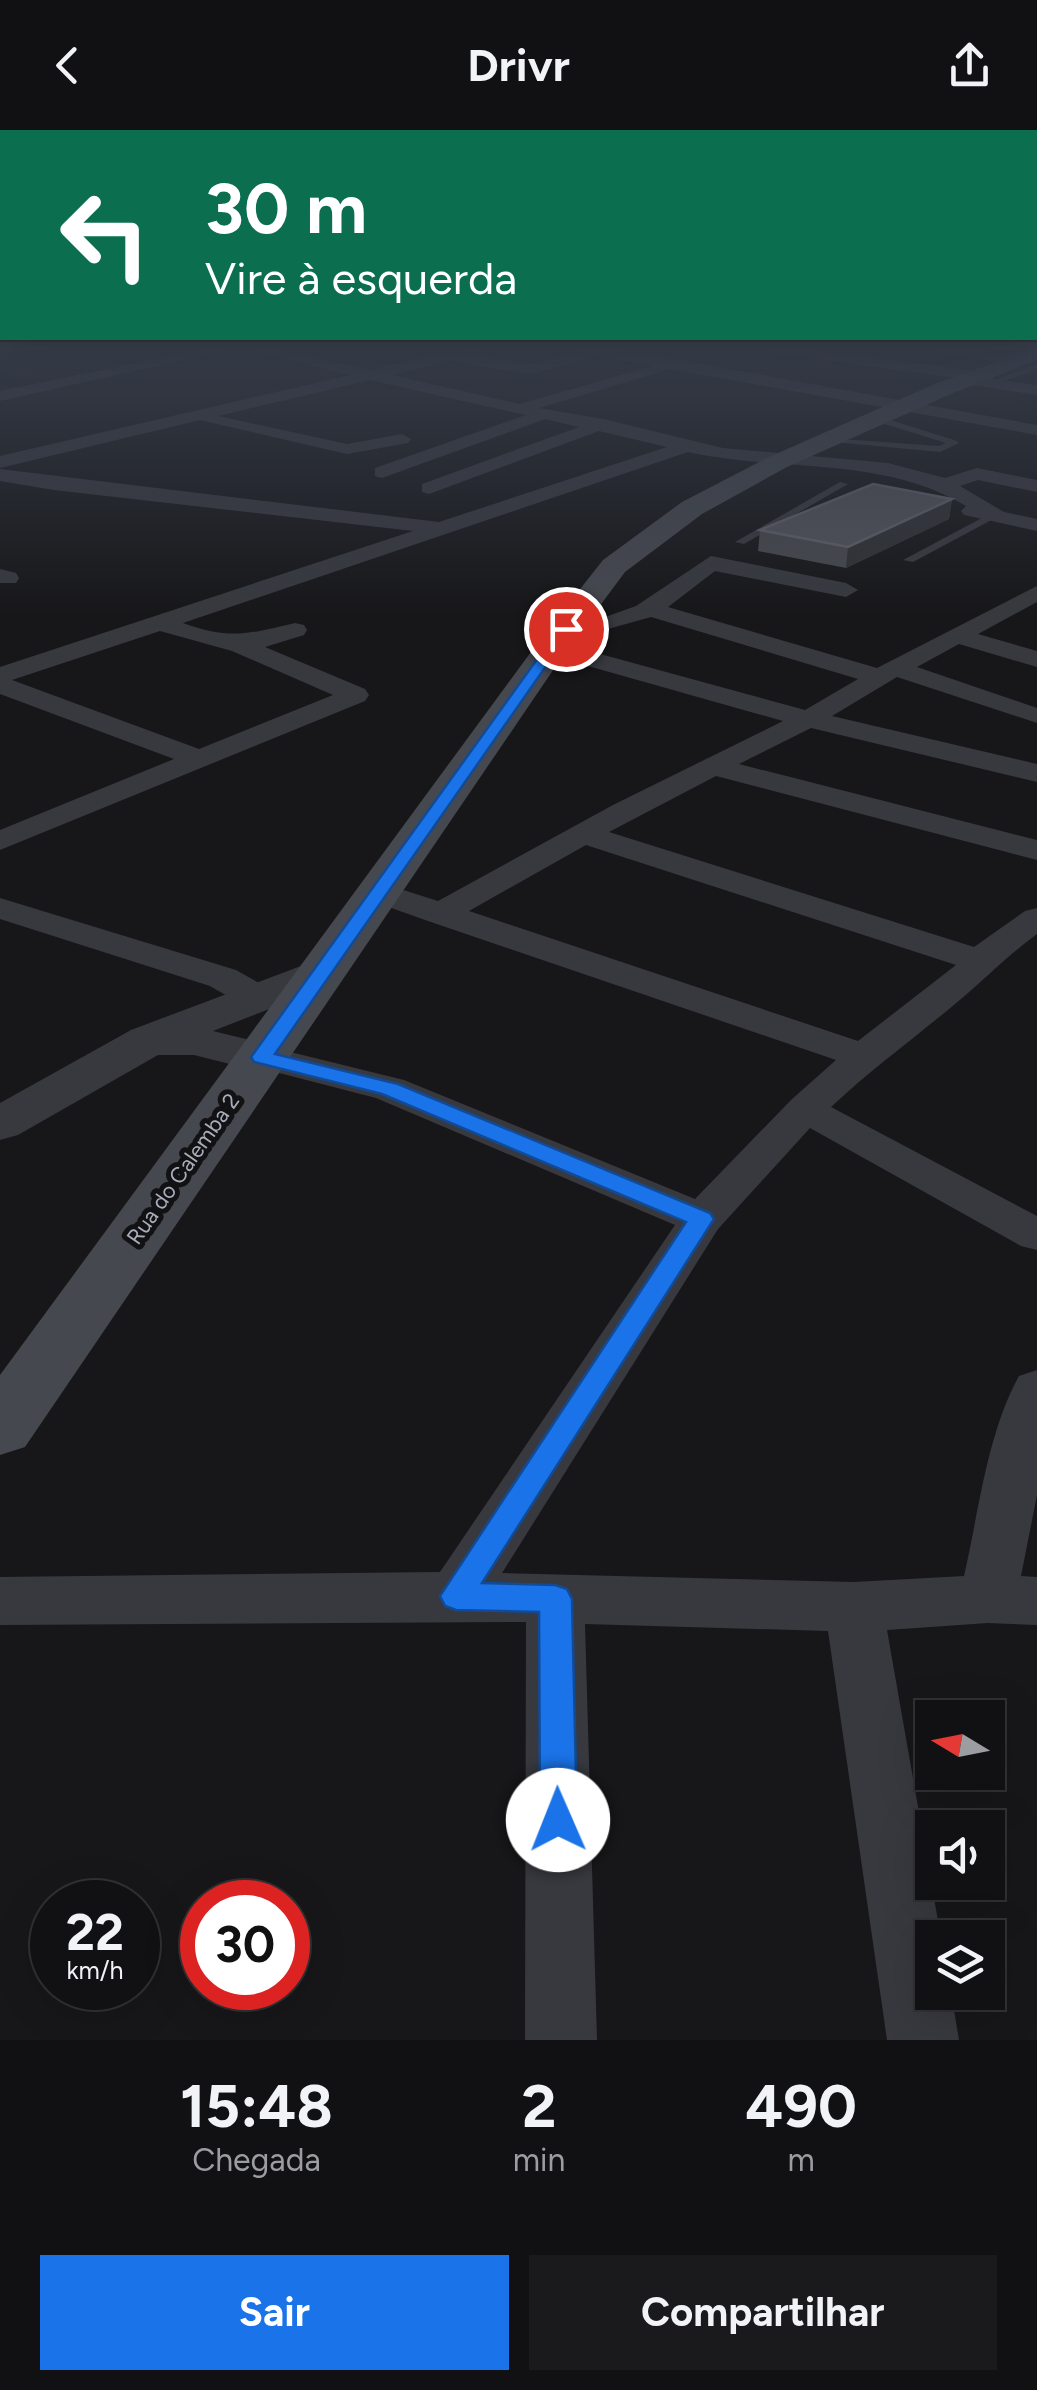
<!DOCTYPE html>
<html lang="pt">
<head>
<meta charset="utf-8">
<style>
  :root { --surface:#111113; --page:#1a1a1c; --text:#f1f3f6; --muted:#9c9da0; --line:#303133; --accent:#1a73e8 }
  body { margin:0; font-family:Figtree,sans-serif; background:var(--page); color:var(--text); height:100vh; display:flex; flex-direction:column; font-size:38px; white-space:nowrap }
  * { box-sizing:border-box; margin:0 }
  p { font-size:32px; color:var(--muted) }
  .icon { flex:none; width:55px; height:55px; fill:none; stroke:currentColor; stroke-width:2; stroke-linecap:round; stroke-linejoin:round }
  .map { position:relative; height:1910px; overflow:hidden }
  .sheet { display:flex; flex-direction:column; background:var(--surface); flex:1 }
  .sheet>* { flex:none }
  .banner { position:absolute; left:0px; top:0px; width:1038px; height:210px; box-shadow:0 10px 40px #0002,0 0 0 2px var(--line); background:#0b6e4f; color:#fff; overflow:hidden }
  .needle { width:65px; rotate:280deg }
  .controls { position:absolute; left:915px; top:1570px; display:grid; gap:20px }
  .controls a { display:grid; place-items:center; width:90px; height:90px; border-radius:0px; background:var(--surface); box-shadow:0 10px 40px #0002,0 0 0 2px var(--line); font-size:50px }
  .speed { position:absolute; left:30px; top:1750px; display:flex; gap:20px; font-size:50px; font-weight:700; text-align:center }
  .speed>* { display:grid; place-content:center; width:130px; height:130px; border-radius:50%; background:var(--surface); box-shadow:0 10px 40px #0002,0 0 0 2px var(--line); line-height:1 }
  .speed small { font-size:25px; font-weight:400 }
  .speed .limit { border:15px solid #d22; background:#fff; color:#111 }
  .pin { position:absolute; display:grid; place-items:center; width:85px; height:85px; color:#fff; margin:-42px; border:5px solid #fff; border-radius:50%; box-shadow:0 2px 10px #0007 }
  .me { position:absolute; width:110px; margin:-55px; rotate:359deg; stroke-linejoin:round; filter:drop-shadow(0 0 8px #0008) }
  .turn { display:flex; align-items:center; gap:35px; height:210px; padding:0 40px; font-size:45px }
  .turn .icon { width:130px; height:130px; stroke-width:2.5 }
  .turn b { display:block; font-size:70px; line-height:85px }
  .eta { display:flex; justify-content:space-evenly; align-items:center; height:170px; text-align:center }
  .eta b { font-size:60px; font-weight:700; line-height:70px }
  .action { display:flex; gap:20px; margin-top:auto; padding:20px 40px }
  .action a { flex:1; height:115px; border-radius:0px; background:var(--accent); color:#fff; font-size:40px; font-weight:700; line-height:115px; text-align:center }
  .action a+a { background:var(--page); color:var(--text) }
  header { display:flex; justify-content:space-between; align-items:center; height:130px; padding:0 40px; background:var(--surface); font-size:45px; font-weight:700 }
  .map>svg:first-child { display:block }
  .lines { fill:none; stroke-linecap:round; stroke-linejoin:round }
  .service { fill:#38393f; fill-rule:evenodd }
  .minor { fill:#38393f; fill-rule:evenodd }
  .tertiary { fill:#38393f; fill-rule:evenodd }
  .secondary { fill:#46484f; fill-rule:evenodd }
  .wall { fill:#48494e }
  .shaded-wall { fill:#303134 }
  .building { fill:#53545a; stroke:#606269; stroke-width:2.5 }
  .route { fill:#1a73e8; stroke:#114b97; stroke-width:2.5 }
  .labels { text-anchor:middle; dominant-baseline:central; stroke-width:10; stroke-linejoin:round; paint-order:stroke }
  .far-street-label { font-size:22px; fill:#a9adba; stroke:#121214 }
</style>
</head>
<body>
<header><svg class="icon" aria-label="back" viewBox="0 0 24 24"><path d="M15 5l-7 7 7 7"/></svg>Drivr<svg class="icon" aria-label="share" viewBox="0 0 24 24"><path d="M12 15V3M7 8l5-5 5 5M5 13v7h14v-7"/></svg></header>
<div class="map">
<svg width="1037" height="1910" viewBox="0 0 1037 1910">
  <rect width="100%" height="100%" fill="#171719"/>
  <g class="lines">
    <path class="service" d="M1037 234V239L994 255 987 253Z
      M878 286 957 311 959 313 940 322 823 311 827 308 939 316 946 313 875 291Z
      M840 352 848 354 744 414 735 412Z
      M995 381 999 386 913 432 903 430Z"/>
    <path class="minor" d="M211 218H238L0 271V261Z
      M243 218H269L370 240 467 218H492L473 225 532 234 576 222 571 218H614L1037 295V305L670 239 539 278 603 289 723 318 888 333 945 348 977 338 1037 350V362L978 350 960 356 1004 382 1037 389V401L964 385 961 381 966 376C880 325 783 343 688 322L183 493C230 510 248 504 295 493L304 495 307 500 304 505 265 517 365 559 369 565 365 571 0 720V700L174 629 0 564V537L413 401 54 360 0 351V339L439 392 667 317 599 301 429 364 422 362V354L579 297 545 289 382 348 375 346V338L526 285 370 250 218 286 347 314 402 304 411 309 408 313 347 324 200 290 0 338V326L350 245ZM596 226 653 236 520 274 391 245 450 231 532 244ZM160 501 232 521 333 565 199 619 12 550Z
      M759 218H798L975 241 982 247 1037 255V265L971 255 964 249 766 222Z
      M963 218 1017 225 1025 230 1017 235 940 223 933 219Z
      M711 426 846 453 858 460 846 467 715 441 668 477 877 538 1037 456V472L978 504 1037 521V537L959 514 917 537 1037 578V593L897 547 832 586 1037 634V652L811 598 739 634 1037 710V730L716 646 609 702 974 817 1025 781 1037 778V804C1015 820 997 837 977 855 930 897 878 933 831 977L1037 1086V1120L1021 1116 810 998 718 1099 502 1443 854 1452 964 1446C979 1381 987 1304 1019 1246L1037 1240V1365L1021 1446 1037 1447V1495L988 1493 887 1500 941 1808H932V1862H951L959 1910H887L828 1501 585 1494 597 1910H525L526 1492 0 1495V1447L440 1442 675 1095 376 968 248 935 242 927 248 919 262 915 404 950 695 1069 791 970 836 930 428 791 366 769 361 762 366 755 378 752 438 771 613 675 783 591 542 523 538 518 542 513H560L805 580 858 549 651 487 590 504 565 506 553 499 556 494 608 486 636 476ZM586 715 956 835 858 911 469 781Z
      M0 439 16 443 19 448 16 453H0Z
      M0 768 236 840 268 858 273 866 268 874C245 880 230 867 210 856L0 789Z"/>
    <path class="tertiary" d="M322 828 338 832 345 842 338 852 213 901 279 917 286 927 279 937 262 942 194 925H158L18 1005 0 1010V973L131 900Z"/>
    <path class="secondary" d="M1037 218V230L953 263 787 337 702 384 625 442 564 524 25 1317 0 1325V1245L539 511 603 430 682 372 769 327 937 253Z"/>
  </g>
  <path class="wall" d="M952 369 949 389 846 438 758 421 760 400Z"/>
  <path class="shaded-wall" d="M952 369 949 389 846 438 848 417Z"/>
  <path class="building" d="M873 354 952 369 848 417 760 400Z"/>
  <linearGradient id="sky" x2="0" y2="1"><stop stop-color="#0d0d0e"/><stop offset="0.45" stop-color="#363c49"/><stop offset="1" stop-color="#363c49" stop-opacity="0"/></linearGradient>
  <rect width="1037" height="485" fill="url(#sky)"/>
  <path class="route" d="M561 496 572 499 275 924 398 954 710 1083 714 1089 482 1453 555 1455 567 1459 572 1469 577 1690 571 1702 558 1707 545 1702 540 1690 539 1482 456 1480 445 1476 440 1466 686 1092 382 964 254 932 251 927Z"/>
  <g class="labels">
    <g class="far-street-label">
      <text transform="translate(183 1039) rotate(-55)">Rua do Calemba 2</text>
    </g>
  </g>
</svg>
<div class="controls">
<a><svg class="needle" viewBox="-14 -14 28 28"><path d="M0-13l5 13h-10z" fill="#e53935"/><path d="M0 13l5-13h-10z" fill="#9c9da0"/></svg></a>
<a><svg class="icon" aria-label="sound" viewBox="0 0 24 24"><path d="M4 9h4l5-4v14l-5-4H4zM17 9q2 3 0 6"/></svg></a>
<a><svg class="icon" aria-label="layers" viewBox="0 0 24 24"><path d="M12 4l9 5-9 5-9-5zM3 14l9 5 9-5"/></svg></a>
</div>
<div class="speed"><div>22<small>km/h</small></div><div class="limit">30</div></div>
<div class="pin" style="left:566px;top:499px;background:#d93025"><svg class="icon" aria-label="arrive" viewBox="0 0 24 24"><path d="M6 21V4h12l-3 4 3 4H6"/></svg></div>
<svg class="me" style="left:558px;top:1690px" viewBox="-20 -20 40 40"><circle r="19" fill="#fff"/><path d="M0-13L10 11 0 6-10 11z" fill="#1a73e8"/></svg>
<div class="banner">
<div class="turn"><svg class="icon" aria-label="left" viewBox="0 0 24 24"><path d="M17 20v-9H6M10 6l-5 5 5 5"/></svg><div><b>30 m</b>Vire à esquerda</div></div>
</div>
</div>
<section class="sheet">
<div class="eta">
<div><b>15:48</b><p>Chegada</p></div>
<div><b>2</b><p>min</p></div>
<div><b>490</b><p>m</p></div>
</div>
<div class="action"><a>Sair</a><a>Compartilhar</a></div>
</section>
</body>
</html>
